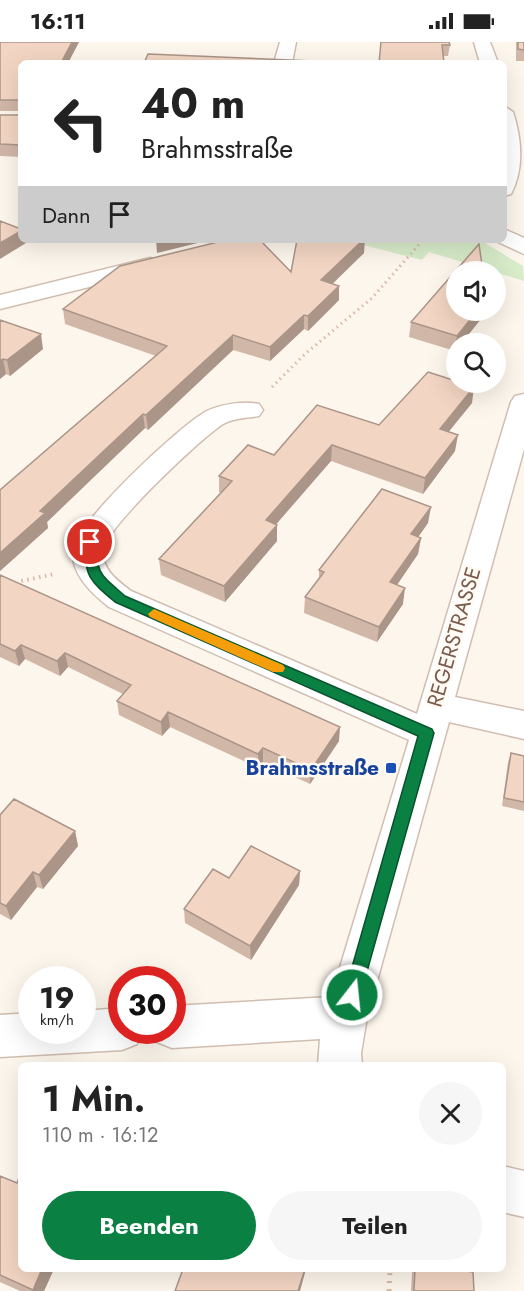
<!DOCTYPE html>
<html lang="de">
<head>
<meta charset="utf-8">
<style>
  :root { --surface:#fff; --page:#f6f6f6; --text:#222; --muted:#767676; --accent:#0b8043 }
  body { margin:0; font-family:Jost,sans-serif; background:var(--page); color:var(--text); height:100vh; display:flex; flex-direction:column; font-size:22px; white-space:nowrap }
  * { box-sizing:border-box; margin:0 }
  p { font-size:20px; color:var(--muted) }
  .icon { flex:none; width:33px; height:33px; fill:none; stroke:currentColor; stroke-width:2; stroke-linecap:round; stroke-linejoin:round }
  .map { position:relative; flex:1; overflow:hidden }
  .sheet { position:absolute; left:18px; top:1020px; width:488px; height:210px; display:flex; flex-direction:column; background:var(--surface); border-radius:9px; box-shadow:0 6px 24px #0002 }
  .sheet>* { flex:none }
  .guide { position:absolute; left:18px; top:18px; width:489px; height:183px; border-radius:9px; box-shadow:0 6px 24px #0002; background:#fff; color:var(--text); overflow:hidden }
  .controls { position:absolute; left:446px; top:219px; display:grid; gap:12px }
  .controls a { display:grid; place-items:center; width:60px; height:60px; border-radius:50%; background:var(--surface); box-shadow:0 6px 24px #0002; font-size:30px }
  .speed { position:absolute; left:18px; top:924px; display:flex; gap:12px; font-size:30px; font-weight:700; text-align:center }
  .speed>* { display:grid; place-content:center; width:78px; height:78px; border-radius:50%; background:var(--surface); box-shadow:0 6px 24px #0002; line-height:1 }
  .speed small { font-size:15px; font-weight:400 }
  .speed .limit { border:9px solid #d22; background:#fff; color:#111 }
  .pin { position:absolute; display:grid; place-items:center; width:51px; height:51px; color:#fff; margin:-26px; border:3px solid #fff; border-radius:50%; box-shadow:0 2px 6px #0007 }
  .me { position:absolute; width:66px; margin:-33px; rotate:16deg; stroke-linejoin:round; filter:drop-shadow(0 0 4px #0008) }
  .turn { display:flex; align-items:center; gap:21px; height:126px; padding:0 24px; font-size:27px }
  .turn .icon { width:78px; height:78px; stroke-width:2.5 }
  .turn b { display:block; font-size:42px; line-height:51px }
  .then { display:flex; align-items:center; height:57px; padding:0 24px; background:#0003; gap:12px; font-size:22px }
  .round { display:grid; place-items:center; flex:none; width:63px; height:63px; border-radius:32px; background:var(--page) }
  .overview { display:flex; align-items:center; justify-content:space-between; height:102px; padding:0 24px }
  h1 { font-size:36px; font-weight:700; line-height:45px }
  .action { display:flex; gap:12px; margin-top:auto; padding:12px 24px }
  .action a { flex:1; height:69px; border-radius:36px; background:var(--accent); color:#fff; font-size:24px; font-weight:700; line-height:69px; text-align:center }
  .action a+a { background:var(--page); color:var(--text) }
  .status { display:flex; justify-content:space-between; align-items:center; height:42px; padding:0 30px; background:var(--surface); direction:ltr }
  .status svg { height:16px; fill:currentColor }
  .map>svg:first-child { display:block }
  .green { fill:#d8ecc9 }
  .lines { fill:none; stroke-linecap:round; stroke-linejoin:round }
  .minor-casing { stroke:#d1beb0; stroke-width:3 }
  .path-far2 { stroke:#d9b8a5; stroke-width:3; stroke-dasharray:1.5 4; stroke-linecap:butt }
  .path-far1 { stroke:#d9b8a5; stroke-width:4; stroke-dasharray:1.5 4.5; stroke-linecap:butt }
  .path { stroke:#d9b8a5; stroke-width:5; stroke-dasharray:2 6; stroke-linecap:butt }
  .minor { fill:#fff; fill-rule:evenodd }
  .wall { fill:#d1b7a8 }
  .shaded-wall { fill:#aa9588 }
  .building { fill:#f3d5c3; stroke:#aa9588; stroke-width:1.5 }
  .route { fill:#0b8043; stroke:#07532c; stroke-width:1.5 }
  .slow { fill:#f59e0b }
  .transit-dot { fill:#1a4fb4; stroke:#fffaf3; stroke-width:2 }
  .labels { text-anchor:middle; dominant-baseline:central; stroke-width:5; stroke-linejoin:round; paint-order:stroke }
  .street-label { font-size:21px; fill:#7a5c4d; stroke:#fffaf3 }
  .transit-label { font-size:21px; font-weight:bold; fill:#164399; stroke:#fffaf3; text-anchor:end }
</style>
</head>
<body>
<div class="status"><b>16:11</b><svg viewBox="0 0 49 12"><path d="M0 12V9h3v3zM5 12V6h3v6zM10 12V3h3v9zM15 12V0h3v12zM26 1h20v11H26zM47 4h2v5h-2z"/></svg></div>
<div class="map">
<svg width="524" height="1249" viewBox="0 0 524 1249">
  <rect width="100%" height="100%" fill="#fdf6ec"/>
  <path class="green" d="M344 198H480L523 224 524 239 429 210 422 218Z"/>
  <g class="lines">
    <defs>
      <path id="minor" d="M280 0H296L292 21H274Z
        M474 0H490L498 21H480Z
        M504 64 513 70C522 98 524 127 511 152L504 154Z
        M504 187 524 196V212L496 199 504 198Z
        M150 216 158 218 161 223 158 228 0 267V253Z
        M524 352V407L455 655 524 669V697L449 680 367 975 361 1011 362 1023H318L320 997 172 1006 157 1000 152 988H172V964L331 955 409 698 109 565C92 552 71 532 73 509 76 480 179 385 205 370 220 362 244 359 259 362L263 368 259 374C248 376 233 376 223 382 201 396 104 487 103 509 102 528 118 539 131 549L417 672 511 360 515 354Z
        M122 966V988H143L137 1002 122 1008 0 1015V973L32 971V988H82V969Z
        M502 1124 524 1129V1175L502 1170Z"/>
    </defs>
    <use href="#minor" class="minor-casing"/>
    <path class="path-far2" d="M272 345 305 312 372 256 423 198"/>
    <path class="path-far1" d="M17 543 21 539 55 532"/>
    <path class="path" d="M389 1249 390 1227"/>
    <use href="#minor" class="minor"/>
  </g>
  <path class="wall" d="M0 0H79L68 21H21V115L0 114V73H21V69H0Z
    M381 0 450 3 448 14H443Z
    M516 0H524V19H516Z
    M364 211 332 242 339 244V258L308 289 304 287 270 319 233 308 148 388 145 386 47 480 48 486 0 529V448L156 314 65 282 63 267 291 230Z
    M456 268H485L484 273 461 302H456V308L455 309 409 295 411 280Z
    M0 278 43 307 10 334 6 332 0 337Z
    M472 361 448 390 455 409 423 452 331 419 276 482 277 499 225 560 161 533 159 517 221 451 219 450V434L274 413 379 383Z
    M428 481 418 495 421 496 418 512 397 543 403 562 377 600 304 571 305 555 319 537V528Z
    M0 533 339 699 310 742 263 720 259 726 170 685 162 694 119 673 117 659 123 652 68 625 60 634 25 617 19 624 0 615Z
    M511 711 524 714V769L502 764 508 720Z
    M0 773 75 789 78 804 43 847 37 845 11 878 0 872Z
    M300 829 299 843 251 918 185 881 184 867 229 836Z
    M0 1134 21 1227H54L44 1249H20L0 1240Z
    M413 1227H454L474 1249H411L412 1230Z"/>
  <path class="shaded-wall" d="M72 0H79L68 21H61Z
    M21 189V198H25L26 201 0 217V201Z
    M156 198H210L157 211Z
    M363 198H365L364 211 321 253V238Z
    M339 244V258L308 289V274Z
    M478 268H485L484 273 461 302H456L457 294Z
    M304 273V287L270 319V305Z
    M41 292 43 307 10 334 7 318Z
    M233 293V308L148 388 146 373Z
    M3 317 6 332 0 337V319Z
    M474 345 472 361 438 403 440 387Z
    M143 372 145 386 47 480 48 486 0 529V511L40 469Z
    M458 393 455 409 423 452 425 436Z
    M332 403 331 419 266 494V478Z
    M431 465 428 481 409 508 411 492Z
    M277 483V499L225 560 224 544Z
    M421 496 418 512 388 556 390 540Z
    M405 546 403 562 377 600 379 585Z
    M21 603 25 617 19 624 15 609Z
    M65 611 68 625 60 634 57 619Z
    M168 670 170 685 162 694 161 680Z
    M340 685 339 699 310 742 311 728Z
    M263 706V720L259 726 258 712Z
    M75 789 78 804 43 847 39 833Z
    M300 829 299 843 251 918 250 904Z
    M33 830 37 845 11 878 6 864Z
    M42 1227H54L44 1249H34L33 1248Z
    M305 1227H306L300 1249H298Z"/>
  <path class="building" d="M0 0H72L61 21H21V103L0 102V73H21V58H0Z
    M381 0H449L450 3H442L444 21H379Z
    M518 0H524V8L518 7Z
    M148 12 360 21H144Z
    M0 179 21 187V189L0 201Z
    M226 198H260L291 230 297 198H363L321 238 339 244 308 274 304 273 270 305 233 293 146 373 143 372 40 469 45 471 0 511V448L167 304 63 267 120 224Z
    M479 202 483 230H456V268H478L457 294 411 280Z
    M0 278 41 292 7 318 3 317 0 319Z
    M428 330 456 339V340H461L474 345 440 387 458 393 425 436 332 403 266 478 277 483 224 544 159 517 232 439 219 434 248 403 274 413 317 363 379 383Z
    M382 447 431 465 411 492 421 496 390 540 405 546 379 585 305 555 324 530 319 528Z
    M0 533 340 685 311 728 263 706 258 712 168 670 161 680 117 659 131 643 65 611 57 619 21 603 15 609 0 602Z
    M511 711 524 714V760L504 756Z
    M14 757 75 789 39 833 33 830 6 864 0 861V773Z
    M251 804 300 829 250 904 184 867 213 827 229 836Z
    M21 1131V1227H42L33 1248 0 1233V1134L17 1141Z
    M183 1227H305L298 1249H175Z
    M415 1227H454L473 1230 474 1249H414Z"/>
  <path class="route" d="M90 495 96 500C97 533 100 532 125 554L432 687 434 691 359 958 352 961 346 958 344 953 418 694 115 560C89 538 85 535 84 500Z"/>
  <path class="slow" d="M154 567 283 623 285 626 283 630H273L150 575 148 572Z"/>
  <rect class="transit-dot" x="385" y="720" width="12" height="12" rx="3"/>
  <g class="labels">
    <g class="street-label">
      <text transform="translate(454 595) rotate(-74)">REGERSTRASSE</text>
    </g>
    <g class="transit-label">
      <text x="379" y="726">Brahmsstraße</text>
    </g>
  </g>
</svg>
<div class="controls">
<a><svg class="icon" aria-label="sound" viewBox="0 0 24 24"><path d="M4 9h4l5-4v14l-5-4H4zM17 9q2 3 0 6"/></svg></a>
<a><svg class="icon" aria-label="search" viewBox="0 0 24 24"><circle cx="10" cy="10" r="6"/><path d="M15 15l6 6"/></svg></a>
</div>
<div class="speed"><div>19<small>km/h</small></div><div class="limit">30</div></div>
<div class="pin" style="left:90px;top:500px;background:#d93025"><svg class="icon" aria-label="arrive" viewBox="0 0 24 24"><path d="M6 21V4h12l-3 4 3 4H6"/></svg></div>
<svg class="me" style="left:352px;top:953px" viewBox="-20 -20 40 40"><circle r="17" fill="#0b8043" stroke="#fff" stroke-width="3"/><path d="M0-11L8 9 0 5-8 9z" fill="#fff"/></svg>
<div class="guide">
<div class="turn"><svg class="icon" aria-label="left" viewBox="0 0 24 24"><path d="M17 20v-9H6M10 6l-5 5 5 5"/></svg><div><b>40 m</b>Brahmsstraße</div></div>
<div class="then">Dann<svg class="icon" aria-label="arrive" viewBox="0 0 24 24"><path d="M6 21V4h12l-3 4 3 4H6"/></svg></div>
</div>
<section class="sheet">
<div class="overview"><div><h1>1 Min.</h1><p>110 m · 16:12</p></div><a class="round"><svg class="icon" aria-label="close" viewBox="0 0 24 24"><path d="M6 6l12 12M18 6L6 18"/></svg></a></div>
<div class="action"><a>Beenden</a><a>Teilen</a></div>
</section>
</div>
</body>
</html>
